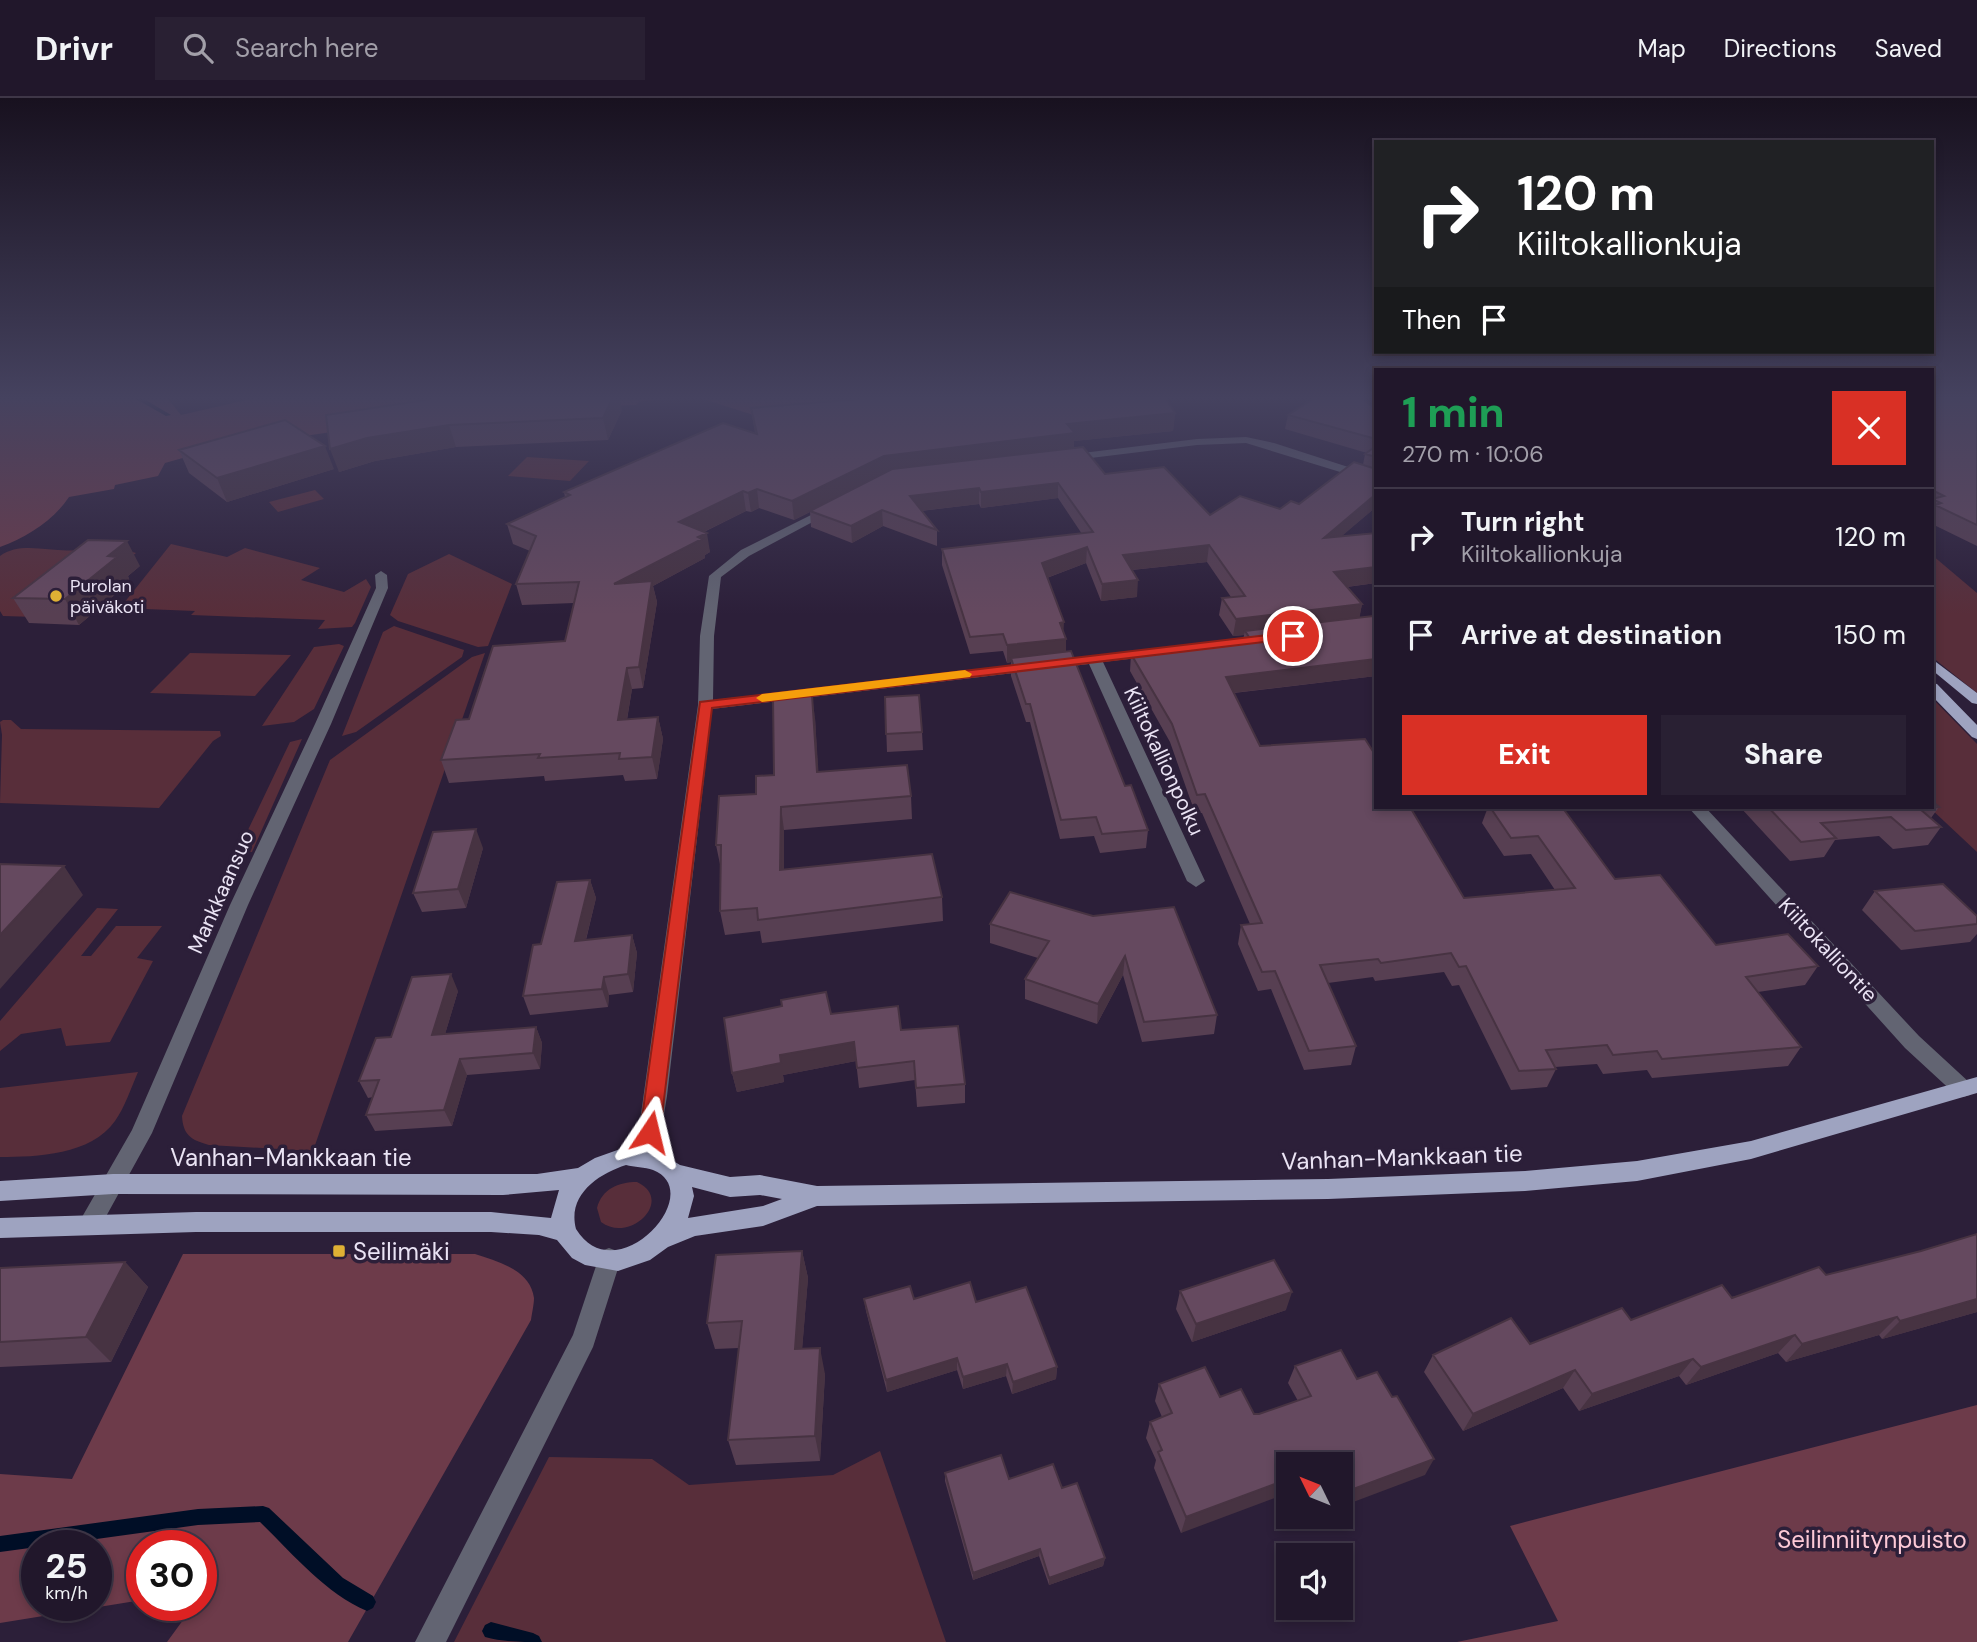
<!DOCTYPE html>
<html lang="en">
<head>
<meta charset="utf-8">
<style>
  :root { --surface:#21172b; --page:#292033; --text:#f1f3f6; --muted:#a29fa9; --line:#3e3647; --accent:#d93025 }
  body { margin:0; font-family:"DM Sans",sans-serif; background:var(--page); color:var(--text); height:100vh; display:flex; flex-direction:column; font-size:26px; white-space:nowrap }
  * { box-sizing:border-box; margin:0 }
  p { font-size:23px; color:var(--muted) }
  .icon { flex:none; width:38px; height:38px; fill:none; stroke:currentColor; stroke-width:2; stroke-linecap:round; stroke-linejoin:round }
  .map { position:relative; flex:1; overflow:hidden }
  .drawer { position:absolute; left:1374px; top:270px; width:560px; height:441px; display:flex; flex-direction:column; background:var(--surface); border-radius:0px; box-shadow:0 4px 10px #0003,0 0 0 2px var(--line) }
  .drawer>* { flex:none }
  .banner { position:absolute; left:1374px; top:42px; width:560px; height:214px; border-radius:0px; box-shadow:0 4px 10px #0003,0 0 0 2px var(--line); background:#202124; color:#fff; overflow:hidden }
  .needle { width:46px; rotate:313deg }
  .buttons { position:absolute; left:1276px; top:1354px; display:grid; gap:14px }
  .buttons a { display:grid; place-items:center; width:77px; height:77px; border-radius:0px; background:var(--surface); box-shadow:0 4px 10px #0003,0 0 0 2px var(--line); font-size:35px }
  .speed { position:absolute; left:21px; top:1432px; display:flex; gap:14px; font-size:35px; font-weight:700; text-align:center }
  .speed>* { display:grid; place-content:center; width:91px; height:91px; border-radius:50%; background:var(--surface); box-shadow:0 4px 10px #0003,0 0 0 2px var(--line); line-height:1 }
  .speed small { font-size:18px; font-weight:400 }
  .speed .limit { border:10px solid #d22; background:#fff; color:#111 }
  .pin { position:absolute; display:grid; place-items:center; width:60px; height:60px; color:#fff; margin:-30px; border:4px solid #fff; border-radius:50%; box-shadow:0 2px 7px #0007 }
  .me { position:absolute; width:77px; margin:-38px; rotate:10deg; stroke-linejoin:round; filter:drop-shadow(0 0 5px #0008) }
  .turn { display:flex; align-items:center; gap:24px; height:147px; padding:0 28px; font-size:32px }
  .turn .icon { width:91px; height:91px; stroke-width:2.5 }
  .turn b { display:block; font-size:49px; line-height:60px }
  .then { display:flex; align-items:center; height:66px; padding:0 28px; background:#0003; gap:14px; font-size:26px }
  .round { display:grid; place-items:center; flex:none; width:74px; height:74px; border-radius:0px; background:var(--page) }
  .summary { display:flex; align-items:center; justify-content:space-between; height:119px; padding:0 28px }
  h1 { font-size:42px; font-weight:800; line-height:52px; color:#1e9e55 }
  .cta { display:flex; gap:14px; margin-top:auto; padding:14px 28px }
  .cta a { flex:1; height:80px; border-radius:0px; background:var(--accent); color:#fff; font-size:28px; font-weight:800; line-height:80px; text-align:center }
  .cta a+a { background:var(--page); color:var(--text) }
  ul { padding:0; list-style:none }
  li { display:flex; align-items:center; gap:21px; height:98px; padding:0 28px; border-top:2px solid var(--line) }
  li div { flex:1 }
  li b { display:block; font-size:26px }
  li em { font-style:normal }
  header { display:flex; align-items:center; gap:42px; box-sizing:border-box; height:98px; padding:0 35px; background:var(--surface); border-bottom:2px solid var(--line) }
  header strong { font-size:33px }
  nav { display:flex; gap:38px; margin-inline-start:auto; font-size:24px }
  .search { width:490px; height:63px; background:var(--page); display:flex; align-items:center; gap:18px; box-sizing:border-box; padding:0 24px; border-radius:0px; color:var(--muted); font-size:26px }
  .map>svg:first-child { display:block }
  .green { fill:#582e3a }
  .forest { fill:#6d3b4a; fill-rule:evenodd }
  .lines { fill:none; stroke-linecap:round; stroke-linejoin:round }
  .stream { fill:#000e26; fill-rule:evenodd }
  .minor { fill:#626472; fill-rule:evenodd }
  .major { fill:#9ea3c0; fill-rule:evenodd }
  .wall { fill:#573f52 }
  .shaded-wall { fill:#473342 }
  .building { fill:#65495f; stroke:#473342; stroke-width:2 }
  .route { fill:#d93025; stroke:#8d1f18; stroke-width:2 }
  .slow { fill:#f59e0b }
  .poi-dot { fill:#dfb034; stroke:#2c1f39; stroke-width:2.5 }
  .labels { text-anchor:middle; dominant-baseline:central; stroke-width:7; stroke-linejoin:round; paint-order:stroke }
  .far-poi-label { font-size:18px; fill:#eae3f4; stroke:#2c1f39; text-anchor:start }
  .street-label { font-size:21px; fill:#eae3f4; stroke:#2c1f39 }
  .near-street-label { font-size:24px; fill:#eae3f4; stroke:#2c1f39 }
  .near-poi-label { font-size:24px; fill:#eae3f4; stroke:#2c1f39; text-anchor:start }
  .near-park-label { font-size:24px; fill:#fdc9d6; stroke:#2c1f39 }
</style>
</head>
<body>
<header>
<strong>Drivr</strong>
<div class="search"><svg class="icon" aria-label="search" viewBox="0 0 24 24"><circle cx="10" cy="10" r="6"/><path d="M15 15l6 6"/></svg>Search here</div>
<nav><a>Map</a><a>Directions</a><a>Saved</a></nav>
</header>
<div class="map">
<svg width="1977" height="1544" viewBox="0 0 1977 1544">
  <rect width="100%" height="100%" fill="#2c1f39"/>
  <path class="green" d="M527 359 589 363 570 383 508 378Z
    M315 392 324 401 278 414 269 404Z
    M97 444 136 455 118 470 36 519 3 518 0 513V458C28 438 70 465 97 444Z
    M171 446 227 459 245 450 320 470 301 482 344 494 366 481 371 489 355 525 352 529 318 531 325 522 191 517 195 513 120 510Z
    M449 456 512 486 488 548 478 549 398 523 390 517 408 476Z
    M1932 457 1977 495V595L1932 559Z
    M394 528 461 551 464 552 462 559 356 634 342 638 383 534Z
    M339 546 344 548 314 611 294 624 262 628 314 549Z
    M190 555 291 557 255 598 150 595Z
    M485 555 313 1053 209 1047C191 1042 183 1037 182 1018L330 662 472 559Z
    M1932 600 1977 646V754L1929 709H1932Z
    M3 622H11L21 631 220 633 221 638 213 643 159 710 0 705 2 637 0 624Z
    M302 641 252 754 237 755 290 644Z
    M97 810 118 811 81 858H91L116 828H162L137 860 153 863 110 944 66 948 61 930 21 936 0 953V923Z
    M138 974C131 990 125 1009 115 1023 91 1057 37 1059 0 1059V990Z
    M637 1084C675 1102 630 1146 601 1124L597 1110C602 1091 618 1084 637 1084Z
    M880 1353 946 1544H454L549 1359 652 1361 689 1387 833 1377Z"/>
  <path class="forest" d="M0 301H168L181 317 251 301H675L640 303 636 307 493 310 211 352 165 365 158 378 115 387 114 391 69 399C53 423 27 439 0 449Z
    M703 301H952L763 320Z
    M183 1156H475C498 1164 530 1171 534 1200 534 1206 532 1215 531 1222L348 1544H167L194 1507H201V1497L205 1492H201V1447H142V1502L0 1525V1376L72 1381ZM96 1447V1507H37V1447Z
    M1977 1307V1544H1457L1558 1523 1510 1428Z"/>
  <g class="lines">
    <path class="stream" d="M136 301H144L171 317 166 318Z
      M263 1408 269 1410 343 1480 373 1498 376 1504 373 1510 367 1513C325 1495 293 1456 260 1424L198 1427 53 1447H37V1449L0 1454V1438L198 1411Z
      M491 1524 533 1535 539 1538 542 1544C523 1544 503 1544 485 1539L482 1533 485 1527Z"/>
    <path class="minor" d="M1246 339 1274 345 1376 378V385L1246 345 1197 347 1066 363 1061 360 1066 357 1197 341Z
      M825 410 835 412 749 458 721 479 714 538 713 602 1159 551V557L1154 558 1103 564 1205 783 1196 789 1187 783 1089 566 712 611 667 998 657 1059 654 1066 646 1068 638 1066 635 1059 698 607 700 538 709 478 741 452Z
      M381 473 387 477 388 490 331 626 248 807 152 1035 98 1133 90 1136 82 1133 78 1126 132 1032 230 807 315 626 376 490 375 477Z
      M1688 709H1705L1919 938 1970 985 1973 991 1970 997 1963 999 1956 997 1905 950Z
      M609 1150 617 1153 621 1161 593 1249 446 1544H415L573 1237 601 1153Z"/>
    <path class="major" d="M1932 561 1977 595V606L1972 605 1932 572Z
      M1932 585 1937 586 1977 627V641L1972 639 1932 598Z
      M1977 979V995L1751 1061 1637 1083 1525 1093 1328 1101 817 1108 763 1128 695 1138 668 1149 650 1162 618 1173 585 1167 572 1160 557 1142 539 1137 491 1134H196L0 1140V1120L196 1114H491L551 1120 559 1092 503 1097 113 1096 0 1103V1083L113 1076H537L578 1070 595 1060 626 1049 660 1055 680 1067 730 1079 760 1077 817 1088 1328 1081 1525 1073 1637 1063 1751 1043ZM626 1067C634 1069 645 1069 653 1072 709 1094 616 1196 576 1131 567 1097 598 1076 626 1067ZM692 1089 730 1099 760 1097 782 1101 763 1108 688 1120 694 1098Z"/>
  </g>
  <path class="wall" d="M1932 301H1977V448L1932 426Z
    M751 310 1175 315 1173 333 1074 343V350L1105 376 1210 417 1280 411 1299 406 1363 367 1365 356 1367 355 1285 331 1288 317 1376 311V409L1341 438 1376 435V485L1347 489 1362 506 1359 520 1376 521V578L1234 595 1260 648 1464 800 1555 792 1531 756 1504 758 1482 725 1488 709H1562L1615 781 1716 847 1818 868 1805 887 1758 894 1801 949 1788 968 1652 980 1647 972 1603 976 1597 966 1555 969 1556 971 1547 989 1511 992 1459 887 1452 888 1444 874 1375 883 1373 879 1328 885 1356 948 1351 967 1304 972 1271 891 1258 893 1238 846 1241 827 1250 826 1202 715H1195L1170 644 1130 573 1131 556 1243 543 1244 537 1233 538 1219 517 1222 500 1231 499 1207 464 1132 472 1137 499 1101 503 1086 465 1047 480 1063 533 1066 554 1125 688 1148 732 1146 750 1100 755 1094 738 1060 741 1030 624H1026L1011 578V564L1007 565 1003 553 970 556 942 467V451L1082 436 1058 400 981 410 979 406 921 413 937 432V448L883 428 852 445 811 429 810 414 794 422 759 410 751 414 746 413 704 434 710 454 705 457V460L653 488 657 504 643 590 632 591 627 622 658 619 663 641 657 681 625 683 623 677 545 683 544 678 449 685 441 662 469 621 565 543 574 505 522 507 516 486 530 453 513 446 507 426 565 399 564 394 755 335Z
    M622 312 608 342 456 349 375 363 339 374 326 317Z
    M179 352 334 371 227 404 189 375Z
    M140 468 128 478 130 484 79 527 29 525 13 500Z
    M885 599 922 634 923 652 887 654Z
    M815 620 818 674 911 698 912 721 784 732V772L942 799 943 823 762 845 760 833 725 837 720 813 721 771 716 747 756 696 774 677Z
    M1740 709H1939L1931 720 1941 729 1928 747 1893 751 1879 738 1835 742 1824 759 1790 763Z
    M483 750 466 810 422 814 413 795Z
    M590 782 596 800 586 842 632 837 637 855 633 894 609 897 608 909 530 917 523 898 541 846Z
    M1875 793 1977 818V836L1970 844 1901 852 1862 812Z
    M1093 818 1217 917 1214 936 1142 944 1123 877 1097 926 1025 901V881L1038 860 990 845V826Z
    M458 893 445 936 536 929 542 945 540 971 467 977 452 1028 375 1033 366 1017 373 999 368 1000 359 983 391 939Z
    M831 916 901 932 965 986V1005L917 1009 915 982 859 990 856 963 783 977 784 984 737 994 732 975Z
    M802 1153 808 1180 802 1251 825 1276 820 1363 736 1367 728 1342 739 1250 715 1251 707 1225Z
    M125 1164 148 1189 111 1264 0 1269V1170Z
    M1826 1177 1977 1214 1882 1241 1879 1237 1786 1264 1778 1255 1686 1287 1679 1278 1579 1313 1563 1290 1463 1333 1424 1274 1433 1257 1530 1246Z
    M1180 1193 1286 1212 1192 1244 1176 1211Z
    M864 1201 976 1204 1057 1269 1056 1281 1012 1296 1006 1278 963 1291 957 1272 887 1294 866 1213Z
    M1295 1268 1357 1281 1425 1377 1340 1367H1288L1181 1435 1154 1370 1156 1362 1146 1340 1150 1324 1162 1319 1155 1303 1159 1286 1220 1299 1254 1316H1259L1298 1303 1288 1285Z
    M945 1375 1009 1381 1062 1390 1105 1460 1103 1468 1049 1487 1039 1458 973 1482 945 1383Z"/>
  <path class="shaded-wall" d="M612 301H620L622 312 608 342 603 320Z
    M1175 315 1173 333 1074 343V353L810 413V414L794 422 792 403 884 358 1067 326Z
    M449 327 456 349 375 363 339 374 330 351 367 340Z
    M325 348 334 371 227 404 217 380Z
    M1058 385V400L981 410V394Z
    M979 390V406L911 414 910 398Z
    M757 391 759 410 751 414 748 395Z
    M743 393 746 413 683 444 679 424Z
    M1376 396V409L1321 456 1324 440Z
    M882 412 883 428 852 445 851 428Z
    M707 435 710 454 705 457V460L653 488 657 504 643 590 639 569 614 486Z
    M127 443 140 468 128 478 130 484 79 527 65 501 108 458Z
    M1209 447 1207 464 1121 473 1123 457Z
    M1087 449 1086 465 1041 482 1042 465Z
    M1376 469V485L1330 491 1334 474Z
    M1138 482 1137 499 1101 503 1102 486Z
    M1362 506 1359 523 1245 533 1244 537 1233 538 1236 521Z
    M1064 524 1063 541H1066V558L1011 560V564L1007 565V547L1060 525Z
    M1376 561V578L1223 596 1226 579Z
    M627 570 632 591 623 644 618 622Z
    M812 597 815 620 820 697 817 674Z
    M658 619 663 641 657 681 652 659Z
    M781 709 784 732V796L780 772Z
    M476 731 483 750 466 810 458 791Z
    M64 768 83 797 0 891V837Z
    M590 782 596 800 581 861 575 843Z
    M632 837 637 855 633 894 628 876Z
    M1125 858 1123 877 1097 926 1098 906Z
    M451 876 458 893 440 953 432 937Z
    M604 879 609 897 608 909 602 891Z
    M536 929 542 945 540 971 533 955Z
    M854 944 856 963 783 977 784 984 737 994 732 975 780 957Z
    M460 961 467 977 452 1028 444 1012Z
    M802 1153 808 1180 800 1277 795 1251Z
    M125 1164 148 1189 111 1264 86 1239Z
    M1292 1194 1286 1212 1192 1244 1196 1226Z
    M1977 1201V1214L1882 1241 1900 1223Z
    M1897 1219 1879 1237 1786 1264 1802 1246Z
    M1795 1237 1778 1255 1686 1287 1701 1269Z
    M820 1250 825 1276 820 1363 815 1338Z
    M957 1260V1272L887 1294 886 1282Z
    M1693 1261 1679 1278 1579 1313 1592 1296Z
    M1007 1266 1006 1278 963 1291V1279Z
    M1057 1269 1056 1281 1012 1296 1013 1284Z
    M1575 1272 1563 1290 1463 1333 1473 1316Z
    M1434 1361 1425 1377 1340 1409V1396Z
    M1288 1381V1395L1181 1435 1186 1419Z
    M1040 1451 1039 1458 973 1482V1475Z
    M1105 1460 1103 1468 1049 1487V1480Z"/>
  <path class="building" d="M432 301H612L603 320 449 327 367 340 330 351 326 317Z
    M861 301H1166L1175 315 1067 326 1075 335 884 358 792 403 757 391 748 395 743 393 679 424 707 435 698 439 702 441 614 486 652 483 639 569 627 570 618 622 658 619 652 659 619 661 620 655 538 660 540 656 441 662 456 622 469 621 493 548 565 543 579 484 516 486 536 438 507 426 570 397 564 394 723 325 757 336 751 310Z
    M1313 301H1362L1376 311V341L1288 317Z
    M1932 301H1977V427L1935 407 1941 405 1932 401 1944 398 1932 392Z
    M285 322 325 348 217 380 179 352Z
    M1376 348V359L1365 356Z
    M1083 349 1105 376 1164 369 1210 417 1240 398 1280 411 1291 403 1299 406 1354 364 1376 371V396L1324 440 1376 435V469L1334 474 1362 506 1236 521 1222 500 1245 498 1209 447 1123 457 1138 482 1102 486 1087 449 1042 465 1064 524 1060 525 1066 541 1007 547 1003 536 970 539 942 451 1093 434 1058 385 981 394 979 390 910 398 937 432 882 412 851 428 810 413 892 371Z
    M88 442 127 443 108 458 117 459 65 501 13 500Z
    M1373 518 1376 521V561L1226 579 1260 648 1365 641 1376 658V709H1410L1464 800 1575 790 1538 738 1511 740 1490 709H1562L1615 781 1660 777 1716 847 1788 836 1818 868 1746 879 1801 949 1662 961 1657 953 1613 957 1607 947 1546 952 1556 971 1519 973 1466 868 1459 869 1451 855 1381 865 1378 861 1320 867 1356 948 1309 953 1275 873 1262 874 1241 827 1262 825 1205 696 1197 697 1172 626 1131 556 1251 542 1245 533Z
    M1071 553 1125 688 1131 687 1148 732 1102 736 1096 719 1061 722 1030 606H1026L1011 560Z
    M812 597 817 674 907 667 911 698 781 709 780 772 932 756 942 799 758 822 757 810 720 813 721 747H716L719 698 756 696V678L774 677 773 601Z
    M919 597 922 634 886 636 885 599Z
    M1932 703 1939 709 1920 711 1941 729 1906 732 1891 719 1821 725 1836 740 1801 744 1768 709H1932Z
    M476 731 458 791 413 795 433 734Z
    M0 766 64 768 0 837Z
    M590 782 575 843 632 837 628 876 604 879 602 891 523 898 533 847 541 846 557 784Z
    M1943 786 1977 818V826L1915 833 1875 793Z
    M1010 794 1093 818 1174 809 1217 917 1144 924 1125 858 1098 906 1025 881 1049 843 990 826Z
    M451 876 432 937 536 929 533 955 460 961 444 1012 366 1017 379 982 359 983 376 940 391 939 412 879Z
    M826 894 831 916 898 908 901 932 958 928 965 986 916 990 914 963 857 970 854 944 780 957 781 965 732 975 724 920 782 908 781 902Z
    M1977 1136V1201L1900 1223 1897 1219 1802 1246 1795 1237 1701 1269 1693 1261 1592 1296 1575 1272 1473 1316 1433 1257 1511 1220 1530 1246 1622 1210 1631 1222 1722 1187 1732 1200 1819 1169 1826 1177 1921 1153Z
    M802 1153 795 1251 820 1250 815 1338 728 1342 742 1223 707 1225 716 1157Z
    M1274 1162 1292 1194 1196 1226 1180 1193Z
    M125 1164 86 1239 0 1244V1170Z
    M970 1184 976 1204 1026 1189 1057 1269 1013 1284 1007 1266 963 1279 957 1260 886 1282 864 1201 910 1188 914 1201Z
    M1341 1252 1357 1281 1377 1274 1392 1299 1397 1298 1434 1361 1340 1396V1367H1288V1381L1186 1419 1158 1354 1162 1352 1150 1324 1172 1315 1159 1286 1205 1269 1220 1299 1241 1291 1254 1316H1259L1311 1298 1295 1268Z
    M1001 1357 1009 1381 1053 1366 1062 1390 1077 1385 1105 1460 1049 1480 1040 1451 973 1475 945 1375Z"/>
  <linearGradient id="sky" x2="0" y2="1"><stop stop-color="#18111f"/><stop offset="0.58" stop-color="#45425f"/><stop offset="1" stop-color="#45425f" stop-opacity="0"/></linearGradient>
  <rect width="1977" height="517" fill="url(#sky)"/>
  <path class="route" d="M1293 534 1299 538 1297 540 712 610 660 1034 657 1040 650 1042 643 1040 640 1034 700 604Z"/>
  <path class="slow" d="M965 572 972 576 970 579 762 604 756 600 762 596Z"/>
  <g class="poi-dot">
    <circle cx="56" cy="498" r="7"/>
    <rect x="332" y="1146" width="14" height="14" rx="3.5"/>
  </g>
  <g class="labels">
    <g class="far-poi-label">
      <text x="70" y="488">Purolan<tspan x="70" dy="21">päiväkoti</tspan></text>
    </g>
    <g class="street-label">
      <text transform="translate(1164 663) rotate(65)">Kiiltokallionpolku</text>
      <text transform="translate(221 794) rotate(-66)">Mankkaansuo</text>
      <text transform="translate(1828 852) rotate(47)">Kiiltokalliontie</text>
    </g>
    <g class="near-street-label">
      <text x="291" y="1059">Vanhan-Mankkaan tie</text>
      <text transform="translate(1402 1059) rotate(-2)">Vanhan-Mankkaan tie</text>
    </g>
    <g class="near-poi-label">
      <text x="353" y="1153">Seilimäki</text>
    </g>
    <g class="near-park-label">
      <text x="1872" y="1441">Seilinniitynpuisto</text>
    </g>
  </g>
</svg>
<div class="buttons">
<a><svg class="needle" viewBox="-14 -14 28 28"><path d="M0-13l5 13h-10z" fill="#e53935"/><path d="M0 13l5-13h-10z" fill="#a29fa9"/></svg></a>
<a><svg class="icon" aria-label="sound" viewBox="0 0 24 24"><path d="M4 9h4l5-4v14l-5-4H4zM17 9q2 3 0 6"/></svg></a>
</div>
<div class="speed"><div>25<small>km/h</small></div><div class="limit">30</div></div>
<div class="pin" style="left:1293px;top:538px;background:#d93025"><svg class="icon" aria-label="arrive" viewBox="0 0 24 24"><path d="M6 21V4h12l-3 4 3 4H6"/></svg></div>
<svg class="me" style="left:650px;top:1034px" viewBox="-20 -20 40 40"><path d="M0-17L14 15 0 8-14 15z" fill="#d93025" stroke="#fff" stroke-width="4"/></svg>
<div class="banner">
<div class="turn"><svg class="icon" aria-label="right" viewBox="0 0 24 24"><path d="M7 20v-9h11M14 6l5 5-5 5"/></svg><div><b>120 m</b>Kiiltokallionkuja</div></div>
<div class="then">Then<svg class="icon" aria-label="arrive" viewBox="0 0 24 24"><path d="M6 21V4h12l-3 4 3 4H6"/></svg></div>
</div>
<section class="drawer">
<div class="summary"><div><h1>1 min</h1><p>270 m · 10:06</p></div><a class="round" style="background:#d93025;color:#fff"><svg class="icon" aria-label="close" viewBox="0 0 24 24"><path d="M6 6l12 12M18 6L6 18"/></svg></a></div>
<ul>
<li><svg class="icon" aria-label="right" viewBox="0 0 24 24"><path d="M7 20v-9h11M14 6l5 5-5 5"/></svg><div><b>Turn right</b><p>Kiiltokallionkuja</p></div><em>120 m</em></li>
<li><svg class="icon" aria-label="arrive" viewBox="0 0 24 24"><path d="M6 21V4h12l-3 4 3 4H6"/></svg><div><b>Arrive at destination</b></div><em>150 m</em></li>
</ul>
<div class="cta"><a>Exit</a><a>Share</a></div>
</section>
</div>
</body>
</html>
